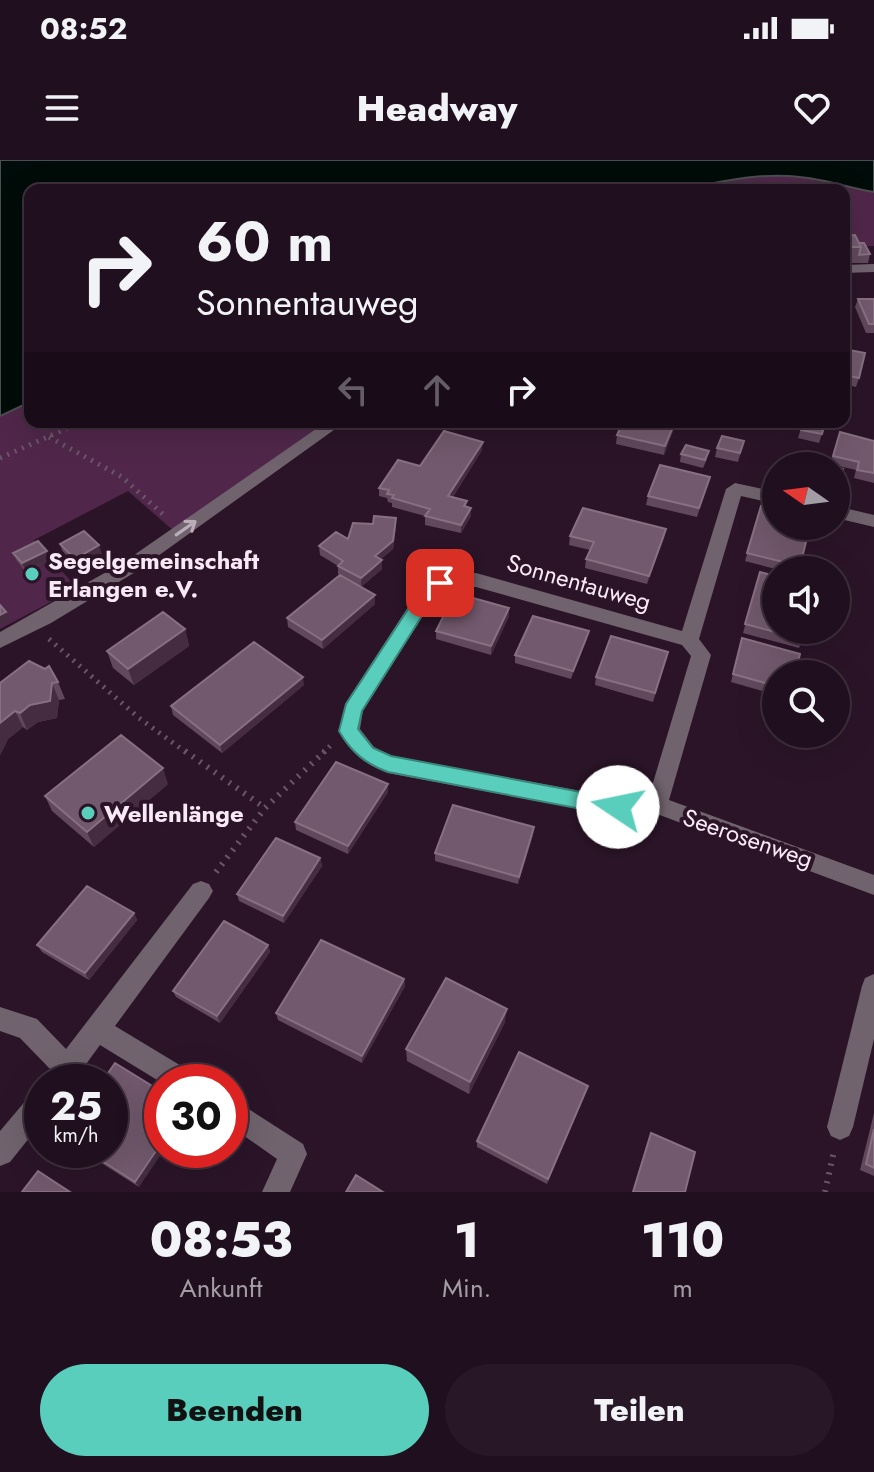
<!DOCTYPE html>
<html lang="de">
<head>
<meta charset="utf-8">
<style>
  :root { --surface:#200f1e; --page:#281827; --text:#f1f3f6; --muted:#a29ca4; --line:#3d2f3c; --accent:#5acebc }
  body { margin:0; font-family:Jost,sans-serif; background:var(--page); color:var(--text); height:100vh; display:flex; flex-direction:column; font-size:30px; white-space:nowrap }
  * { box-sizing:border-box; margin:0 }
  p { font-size:26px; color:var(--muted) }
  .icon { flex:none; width:44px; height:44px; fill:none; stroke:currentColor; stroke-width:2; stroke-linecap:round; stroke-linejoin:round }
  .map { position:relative; height:1032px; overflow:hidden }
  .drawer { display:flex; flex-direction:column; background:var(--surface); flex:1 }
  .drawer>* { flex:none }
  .guide { position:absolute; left:24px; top:24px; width:826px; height:244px; border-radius:16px; box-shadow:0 8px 32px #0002,0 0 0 2px var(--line); background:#200f1e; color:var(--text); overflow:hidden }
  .needle { width:52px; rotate:284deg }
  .fabs { position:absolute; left:762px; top:292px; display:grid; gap:16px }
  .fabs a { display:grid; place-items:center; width:88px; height:88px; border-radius:50%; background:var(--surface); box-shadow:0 8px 32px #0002,0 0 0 2px var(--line); font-size:40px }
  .speed { position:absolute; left:24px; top:904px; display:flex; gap:16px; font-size:40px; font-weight:700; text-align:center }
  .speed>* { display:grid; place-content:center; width:104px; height:104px; border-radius:50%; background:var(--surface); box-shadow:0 8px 32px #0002,0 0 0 2px var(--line); line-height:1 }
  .speed small { font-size:20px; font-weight:400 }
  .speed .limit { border:12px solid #d22; background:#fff; color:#111 }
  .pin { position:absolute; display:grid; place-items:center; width:68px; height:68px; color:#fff; margin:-34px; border-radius:16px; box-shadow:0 4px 12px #0006 }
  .me { position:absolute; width:88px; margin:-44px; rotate:281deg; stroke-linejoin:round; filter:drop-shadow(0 0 6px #0008) }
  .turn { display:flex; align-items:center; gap:28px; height:168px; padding:0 40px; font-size:36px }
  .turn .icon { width:104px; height:104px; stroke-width:2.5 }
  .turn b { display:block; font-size:56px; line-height:68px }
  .lanes { display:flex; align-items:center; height:76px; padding:0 40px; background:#0003; justify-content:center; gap:40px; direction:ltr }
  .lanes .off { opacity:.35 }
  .eta { display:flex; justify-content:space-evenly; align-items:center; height:136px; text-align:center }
  .eta b { font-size:48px; font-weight:800; line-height:56px }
  .primary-button { display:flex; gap:16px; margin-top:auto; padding:16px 40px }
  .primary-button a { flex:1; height:92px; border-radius:48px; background:var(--accent); color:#111; font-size:32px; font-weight:800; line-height:92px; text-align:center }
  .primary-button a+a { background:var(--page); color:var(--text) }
  .status { display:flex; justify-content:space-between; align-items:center; height:56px; padding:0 40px; background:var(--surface); direction:ltr }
  .status svg { height:22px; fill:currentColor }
  header { display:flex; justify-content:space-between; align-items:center; height:104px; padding:0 40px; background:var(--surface); font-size:36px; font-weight:800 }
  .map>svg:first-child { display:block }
  .green { fill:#50274a }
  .water { fill:#000c09; stroke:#4b4e50; stroke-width:2 }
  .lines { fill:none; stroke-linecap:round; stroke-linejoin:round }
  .path-far1 { stroke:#6b5668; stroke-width:5; stroke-dasharray:2 6; stroke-linecap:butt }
  .path { stroke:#6b5668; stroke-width:6; stroke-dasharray:2 7; stroke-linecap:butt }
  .minor { fill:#70636d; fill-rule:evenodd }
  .wall { fill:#61485d }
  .shaded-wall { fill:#452c41 }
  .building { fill:#72596d; stroke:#877082; stroke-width:2 }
  .oneway { stroke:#bbadb8 }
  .route { fill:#5acebc; stroke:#3a867a; stroke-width:2 }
  .poi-dot { fill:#5acebc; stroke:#2b1428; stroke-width:3 }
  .labels { text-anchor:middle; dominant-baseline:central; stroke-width:8; stroke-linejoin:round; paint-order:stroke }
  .poi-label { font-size:24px; font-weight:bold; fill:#f9e9f6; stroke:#2b1428; text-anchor:start }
  .street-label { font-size:24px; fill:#f9e9f6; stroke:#2b1428 }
</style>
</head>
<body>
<div class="status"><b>08:52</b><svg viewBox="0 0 49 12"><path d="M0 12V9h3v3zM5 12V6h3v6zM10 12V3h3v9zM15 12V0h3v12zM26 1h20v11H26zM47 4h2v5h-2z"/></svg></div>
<header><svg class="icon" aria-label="menu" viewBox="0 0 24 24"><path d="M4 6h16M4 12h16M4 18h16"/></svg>Headway<svg class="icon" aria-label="heart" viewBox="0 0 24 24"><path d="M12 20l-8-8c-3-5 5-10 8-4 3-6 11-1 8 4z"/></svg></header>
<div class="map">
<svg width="874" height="1032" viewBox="0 0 874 1032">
  <rect width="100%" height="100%" fill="#2b1428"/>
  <path class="green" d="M776 16 812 18 874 32V86L844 87V30H680L740 18Z
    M30 242V262H328L175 372 128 331 34 380 77 428 0 469V256Z"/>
  <path class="water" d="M0 0H874V32C849 28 825 19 800 17 759 12 719 22 680 30H30V242L0 256Z"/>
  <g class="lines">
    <path class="path-far1" d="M49 277 122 317 166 357
      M0 298 81 262
      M49 479 139 558 187 593
      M323 593 332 584"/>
    <path class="path" d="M185 591 265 648
      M216 712 265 648 325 591
      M825 1032 834 991"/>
    <path class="minor" d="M874 104V112L844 113V105Z
      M326 262H345L137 411 51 463 0 488V472L124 402Z
      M735 323 776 332V344L741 336 699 479 711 495 669 640 874 715V735L657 654 618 656 388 613C366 605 349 592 339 571L346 543 419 430 443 417 476 413 682 471 726 329ZM455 427H476L682 485 691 496 649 636 618 638 392 596 374 587 360 569 363 550 433 440Z
      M836 346 874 355V367L836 358Z
      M201 721 209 724 213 731 209 738 115 866 193 913 197 922 162 923 100 885 73 922H44L50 909 20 878 0 871V847L37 859 66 889 193 724Z
      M874 814V879L853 967 849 976 840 980 831 976 827 967 862 826 865 818Z
      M42 928V962L10 1002 0 1006V971L33 932Z
      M230 937 303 984 307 994 290 1032H262L277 999 230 966Z"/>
  </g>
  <path class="wall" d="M844 76 859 83 870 94 868 103H844Z
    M858 139H874V173H866L855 147Z
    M844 189 859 218 856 227 844 224Z
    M467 262H499L494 269Z
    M623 262H676L664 295 616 284 617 275Z
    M803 262 822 274 819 283 798 278Z
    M744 281 738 302 715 297 717 288Z
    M837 281H874V323L854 318 856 310 830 304Z
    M482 290 453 337 467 341 466 346 471 348V356L461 373 425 365V356L392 347V343L388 342 387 338 379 336V328Z
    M681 294 707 299 703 308 680 302Z
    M710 317 697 357 646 345 648 336Z
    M761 346 810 366 799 410H779L745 401Z
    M396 366 393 389 381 399 382 409 361 427 375 444 323 489 288 467 287 458 340 415 338 414V406L320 395 319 386Z
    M666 369 664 378 647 424 585 408 586 399 590 390 569 385 570 376Z
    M60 384 102 394 78 407 63 393Z
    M13 393 50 399 26 412 17 401Z
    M760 412 802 479 799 488 743 473Z
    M509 456 491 495 436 479V471Z
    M185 469 189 486 134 525 113 508 107 491Z
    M742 478 776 514V535L731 522Z
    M587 479 571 519 515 503V495Z
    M668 492 653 542 595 525 596 517Z
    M58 522 65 539 59 540 57 558 38 562 27 570 23 567 8 579 0 595V523Z
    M304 525 222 593 173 555 171 546Z
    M168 624 94 687 52 651 45 636Z
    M388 624V632L348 694 296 670 295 662Z
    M533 675 518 724 435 701V693Z
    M320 698 322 706 284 763 239 741 237 734Z
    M134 753 137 760 89 820 42 792 37 785Z
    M268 785 270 792 220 863 176 837 173 831Z
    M404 819 405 826 362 903 278 860 276 853Z
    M505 862 469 934 407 901 406 889Z
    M110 922 139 1027 81 990H110Z
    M588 926 547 1024 477 987V981Z
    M874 953V1016L860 1010Z"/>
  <path class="shaded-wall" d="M675 262V266L664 295 665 286Z
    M483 282 482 290 448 345V336Z
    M471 348V356L461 373V365Z
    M396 358V366L393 389 375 404V396Z
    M666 369 664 378 647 424 649 416Z
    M99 385 102 394 78 407 75 399Z
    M47 391 50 399 26 412 22 403Z
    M382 400V409L361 427V418Z
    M375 435V444L323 489 322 480Z
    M509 448V456L491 495V486Z
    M6 452 10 461 0 465V455Z
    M185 469 189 486 134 525 128 509Z
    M589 471 587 479 571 519 573 511Z
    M303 517 304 525 222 593 220 585Z
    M52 523 59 540 57 558 38 562 27 570 20 553Z
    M15 551 23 567 8 579 0 595V563Z
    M163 608 168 624 94 687 87 672Z
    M388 624V632L348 694V686Z
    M534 667 533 675 518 724 519 717Z
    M320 698 322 706 284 763 283 756Z
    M134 753 137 760 89 820 85 813Z
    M268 785 270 792 220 863 217 856Z
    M404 819 405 826 362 903V896Z
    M507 849 505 862 469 934 470 922Z
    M588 926 586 932 547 1024 548 1019Z
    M162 982V990H164L139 1027 135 1022Z"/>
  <path class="building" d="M855 75 861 87H844V76Z
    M859 83H864L870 94 859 95 861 87Z
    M858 139H874V164H869Z
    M844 189 865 193 859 218 844 215Z
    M623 262H675L665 286 617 275Z
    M803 262H825L822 274 801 270Z
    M444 271 483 282 448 336 467 341 464 346 471 348 461 365 425 356 430 349 392 338 394 335 387 334 389 330 379 328 398 300 420 306Z
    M840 272 874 281V313L857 310 859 302 833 296Z
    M722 276 744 281 740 293 717 288Z
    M686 285 709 291 705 300 681 294Z
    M820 303 832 306H819Z
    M660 305 710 317 699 348 648 336Z
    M836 307 843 309 839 325H836Z
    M761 346 776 350V366H810L800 406 747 393Z
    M583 348 666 369 649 416 586 399 594 382 570 376Z
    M374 356 396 358 393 381 375 396 382 400 361 418 338 406 343 401 319 386 336 372 348 379 353 363 373 364Z
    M84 371 99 385 75 399 60 384Z
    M38 381 47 391 22 403 13 393Z
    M760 412 776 416V470H804L802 479 745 464Z
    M340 415 375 435 322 480 287 458Z
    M455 433 509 448 491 486 436 471Z
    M0 445 6 452 0 455Z
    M163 452 185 469 128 509 107 491Z
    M533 456 589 471 573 511 515 495Z
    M611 476 668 492 655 533 596 517Z
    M742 478 800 494 795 514H776V526L733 514Z
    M254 482 303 517 220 585 171 546Z
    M29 501 45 509 49 506 58 522 52 523 50 541 30 545 20 553 15 551 0 563V523Z
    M121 575 163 608 87 672 45 636Z
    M336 602 388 624 348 686 295 662Z
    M453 645 534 667 519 717 435 693Z
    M276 678 320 698 283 756 237 734Z
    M87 726 134 753 85 813 37 785Z
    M224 761 268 785 217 856 173 831Z
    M321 780 404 819 362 896 276 853Z
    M446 818 507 849 470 922 406 889Z
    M519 892 588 926 548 1019 477 981Z
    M115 903 162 932V982L135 1022 85 990H110V922H102Z
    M874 969V1008L866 1004Z
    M651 973 695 992 685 1032H633Z
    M38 1011 70 1032H22Z
    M356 1015 383 1032H346Z"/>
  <defs><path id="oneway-shaft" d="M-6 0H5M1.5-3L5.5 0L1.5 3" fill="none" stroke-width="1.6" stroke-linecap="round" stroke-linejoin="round" transform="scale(2)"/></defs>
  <use class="oneway" href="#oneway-shaft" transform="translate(186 368) rotate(-35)"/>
  <path class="route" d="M440 417 448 423 432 440 362 551 358 569 373 588 391 596 618 639 628 647 625 653 618 656 388 612C366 604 351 592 339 571L346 544 420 431Z"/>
  <g class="poi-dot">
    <circle cx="32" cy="414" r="8"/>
    <circle cx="88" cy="653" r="8"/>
  </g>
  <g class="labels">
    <g class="poi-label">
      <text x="48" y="400">Segelgemeinschaft<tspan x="48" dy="28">Erlangen e.V.</tspan></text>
      <text x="104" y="653">Wellenlänge</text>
    </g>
    <g class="street-label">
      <text transform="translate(579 422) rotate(16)">Sonnentauweg</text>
      <text transform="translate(748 678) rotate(19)">Seerosenweg</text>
    </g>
  </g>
</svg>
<div class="fabs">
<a><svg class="needle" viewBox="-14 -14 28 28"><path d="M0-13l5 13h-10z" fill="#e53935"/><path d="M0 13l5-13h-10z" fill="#a29ca4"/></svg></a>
<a><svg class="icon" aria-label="sound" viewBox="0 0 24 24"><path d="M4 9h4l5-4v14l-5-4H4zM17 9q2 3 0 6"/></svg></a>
<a><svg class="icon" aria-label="search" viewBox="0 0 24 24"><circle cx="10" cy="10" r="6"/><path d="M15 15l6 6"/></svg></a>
</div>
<div class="speed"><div>25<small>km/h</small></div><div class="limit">30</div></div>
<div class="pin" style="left:440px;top:423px;background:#d93025"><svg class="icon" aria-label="arrive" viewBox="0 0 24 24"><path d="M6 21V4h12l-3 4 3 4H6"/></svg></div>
<svg class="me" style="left:618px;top:647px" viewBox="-20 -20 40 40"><circle r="19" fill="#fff"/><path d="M0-13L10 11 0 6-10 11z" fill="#5acebc"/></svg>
<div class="guide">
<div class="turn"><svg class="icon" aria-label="right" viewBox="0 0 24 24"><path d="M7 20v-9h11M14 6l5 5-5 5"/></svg><div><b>60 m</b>Sonnentauweg</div></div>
<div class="lanes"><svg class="icon off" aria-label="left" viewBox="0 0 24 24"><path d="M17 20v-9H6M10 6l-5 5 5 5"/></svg><svg class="icon off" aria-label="ahead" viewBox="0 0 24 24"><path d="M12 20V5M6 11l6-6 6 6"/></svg><svg class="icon" aria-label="right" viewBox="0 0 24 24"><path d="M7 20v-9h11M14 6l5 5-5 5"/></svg></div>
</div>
</div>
<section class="drawer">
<div class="eta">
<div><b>08:53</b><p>Ankunft</p></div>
<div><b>1</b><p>Min.</p></div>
<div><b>110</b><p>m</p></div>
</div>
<div class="primary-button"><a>Beenden</a><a>Teilen</a></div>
</section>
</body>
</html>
